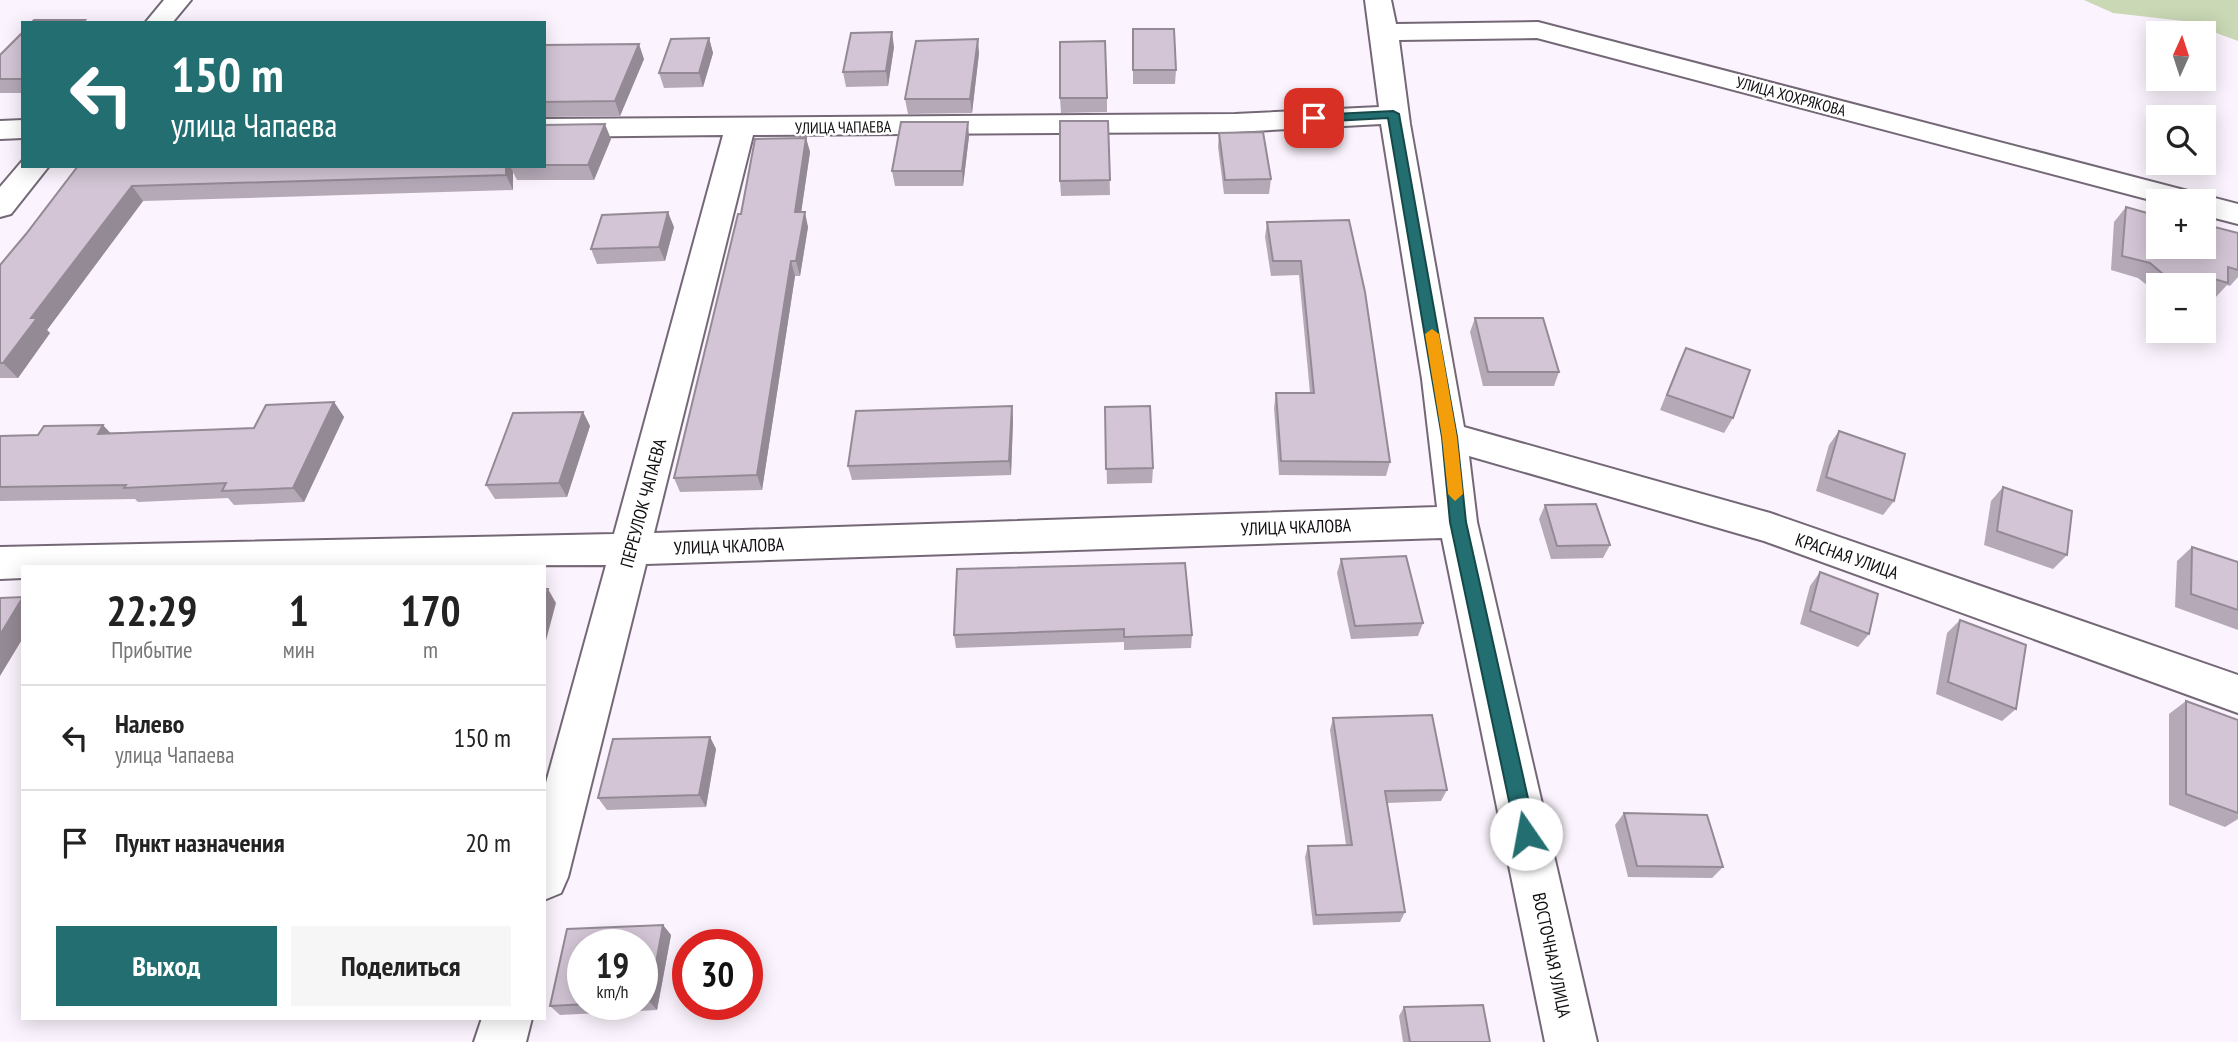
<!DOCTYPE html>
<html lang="ru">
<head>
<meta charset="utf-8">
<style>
  :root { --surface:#fff; --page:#f6f6f6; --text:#222; --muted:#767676; --line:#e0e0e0; --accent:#226e71 }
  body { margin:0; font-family:"PT Sans Narrow",sans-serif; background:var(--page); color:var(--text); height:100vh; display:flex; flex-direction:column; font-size:26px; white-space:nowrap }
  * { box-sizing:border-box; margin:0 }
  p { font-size:23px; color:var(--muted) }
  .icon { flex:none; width:38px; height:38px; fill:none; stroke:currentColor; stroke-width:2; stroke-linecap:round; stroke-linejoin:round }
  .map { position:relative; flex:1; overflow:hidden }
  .side { position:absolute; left:21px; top:565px; width:525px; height:455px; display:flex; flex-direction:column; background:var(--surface); border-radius:0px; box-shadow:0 4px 18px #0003 }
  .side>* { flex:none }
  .hud { position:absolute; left:21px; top:21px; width:525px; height:147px; border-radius:0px; box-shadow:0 4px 18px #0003; background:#226e71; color:#fff; overflow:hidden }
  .needle { width:46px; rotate:3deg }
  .buttons { position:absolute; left:2146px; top:21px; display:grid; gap:14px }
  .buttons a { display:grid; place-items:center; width:70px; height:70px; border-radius:0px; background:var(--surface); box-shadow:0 4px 18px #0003; font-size:35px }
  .speed { position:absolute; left:567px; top:929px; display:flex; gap:14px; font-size:35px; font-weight:700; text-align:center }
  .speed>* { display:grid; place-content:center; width:91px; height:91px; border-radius:50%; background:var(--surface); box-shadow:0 4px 18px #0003; line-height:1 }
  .speed small { font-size:18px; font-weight:400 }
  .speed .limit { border:10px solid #d22; background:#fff; color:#111 }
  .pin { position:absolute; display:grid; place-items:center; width:60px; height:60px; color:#fff; margin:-30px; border-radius:14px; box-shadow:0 4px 10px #0006 }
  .me { position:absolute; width:77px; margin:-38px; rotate:348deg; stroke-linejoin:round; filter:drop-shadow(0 0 5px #0008) }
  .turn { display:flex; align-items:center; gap:24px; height:147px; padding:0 35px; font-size:32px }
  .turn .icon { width:91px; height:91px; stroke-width:2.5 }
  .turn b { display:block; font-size:49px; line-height:60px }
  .eta { display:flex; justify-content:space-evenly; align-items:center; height:119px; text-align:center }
  .eta b { font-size:42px; font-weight:800; line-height:49px }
  .primary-button { display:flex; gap:14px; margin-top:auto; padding:14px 35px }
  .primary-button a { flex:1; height:80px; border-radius:0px; background:var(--accent); color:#fff; font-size:28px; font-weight:800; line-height:80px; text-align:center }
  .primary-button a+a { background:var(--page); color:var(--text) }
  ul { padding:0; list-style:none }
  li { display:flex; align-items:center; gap:21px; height:105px; padding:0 35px; border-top:2px solid var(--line) }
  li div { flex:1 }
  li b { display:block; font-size:26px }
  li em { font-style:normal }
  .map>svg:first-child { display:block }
  .green { fill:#cad8b5 }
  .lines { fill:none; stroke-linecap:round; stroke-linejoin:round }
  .street-casing { stroke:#746876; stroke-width:4 }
  .street { fill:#fff; fill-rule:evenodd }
  .wall { fill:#b5a9b7; fill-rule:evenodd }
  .shaded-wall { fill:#948a95 }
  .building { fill:#d3c5d5; stroke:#948a95; stroke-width:2 }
  .route { fill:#226e71; stroke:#164849; stroke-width:2 }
  .slow { fill:#f59e0b }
  .labels { text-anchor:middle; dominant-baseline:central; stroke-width:5; stroke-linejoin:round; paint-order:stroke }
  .far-street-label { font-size:16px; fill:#110d12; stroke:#fff }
  .street-label { font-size:18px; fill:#110d12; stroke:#fff }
</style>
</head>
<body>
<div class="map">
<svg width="2238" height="1042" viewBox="0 0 2238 1042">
  <rect width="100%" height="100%" fill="#fbf3fd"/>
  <path class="green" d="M2084 0H2238V41L2184 21 2113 13Z"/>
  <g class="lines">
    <defs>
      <path id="street" d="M164 0H191L172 23H145Z
        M1365 0H1391L1396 24 1538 22 2238 204V224L2203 215V201L2158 202 1537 38 1399 40 1410 124 1464 427 1770 513 2238 675V713L1764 541 1469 456 1477 522 1597 1042H1545L1442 538 646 564 568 877 561 893 544 900V790L606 565 23 567V578L0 579V547L614 534 723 135 544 137V119L1235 114 1379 107ZM1381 124 1422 379 1437 507 654 533 753 135 1235 132Z
        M23 120V138L0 139V121Z
        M23 160V166H49L11 214 0 217V187Z
        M482 1018H532L526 1042H474Z"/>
    </defs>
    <use href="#street" class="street-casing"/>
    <use href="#street" class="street"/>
  </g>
  <path class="wall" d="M1133 29 1176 70 1175 84H1133Z
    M23 32V93H0V55Z
    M709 38 713 53 703 87 664 88 659 73Z
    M544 45 644 59 620 116 544 117Z
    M894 47 888 86 846 87 843 72Z
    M979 53 972 113 908 114 905 99Z
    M1060 98H1107V112L1061 113Z
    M1108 121 1110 195 1061 196 1060 181Z
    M544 125 611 139 594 180H517L513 172V190L143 201 47 330 50 333 18 378H0V265L26 234 78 166H544Z
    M1219 133 1271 179 1269 194H1224L1218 147Z
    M969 136 963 186H895L892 171Z
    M806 138 810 152 801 212 808 227 800 276H795L762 490 680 492 674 478 741 214Z
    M2126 207 2158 247 2238 233V277L2230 286 2227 285 2215 298 2203 295V285H2158V294L2138 278 2111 270 2114 222Z
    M1349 220 1390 462 1386 476 1279 475 1274 408 1276 393H1310L1299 275 1271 276 1265 237 1267 222Z
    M674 227 665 261 597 264 591 249Z
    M1475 318 1559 372 1554 386H1483L1470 332Z
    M1686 348 1733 418 1724 433 1660 410 1679 362Z
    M334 402 344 417 304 502 234 505 228 498 138 502 135 499 0 501V436L254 428Z
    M1012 406 1013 420 1011 475 852 480 848 466Z
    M1105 407 1153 468 1152 483 1107 484Z
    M583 412 590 426 567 497 495 499 486 485Z
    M1839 431 1894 501 1883 515 1816 491 1829 445Z
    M2003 487 2067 555 2053 569 1984 545 1991 501Z
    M1545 505 1610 545 1603 558 1551 559 1539 519Z
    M2192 547 2238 562V630L2175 607 2177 561Z
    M1341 559 1423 623 1418 636 1351 639 1337 573Z
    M957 569 1192 635 1191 648 1124 650V642L956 648 954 635Z
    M1820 572 1869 634 1858 647 1800 624 1810 586Z
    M1960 620 2016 709 2002 721 1936 694 1947 633Z
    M2186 701 2238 813V819L2225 827 2169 805V714Z
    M1333 718 1447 790 1441 801 1387 803 1405 912 1400 922 1313 925 1305 857 1308 846 1346 845 1330 730Z
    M710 737 716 749 706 807 607 810 598 798Z
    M1624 813 1723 867 1712 878 1628 877 1615 825Z
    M663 925 671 935 657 1010 560 1015 550 1006ZM642 945V1004H583Z
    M1404 1007 1490 1042H1403L1399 1016Z"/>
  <path class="shaded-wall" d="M892 32 894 47 888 86 886 71Z
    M709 38 713 53 703 87 699 73Z
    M978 39 979 53 972 113 970 99Z
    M639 44 644 59 620 116 615 101Z
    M968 122 969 136 963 186 962 171Z
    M605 124 611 139 594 180 588 165Z
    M806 138 810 152 799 227 795 212Z
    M506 166H510L513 172V190L506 175Z
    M132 186 143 201 47 330 50 333 18 378 3 363 31 318Z
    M668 212 674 227 665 261 659 247Z
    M805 212 808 227 800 276 796 261Z
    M791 261 795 276 762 490 757 475Z
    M2200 275 2192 285H2185L2189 281Z
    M334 402 344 417 304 502 293 488Z
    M1012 406 1013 420 1011 475 1009 461Z
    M583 412 590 426 567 497 559 483Z
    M103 425 117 440 98 434Z
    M548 589 556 603 544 648V602Z
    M23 598V638L0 676V635Z
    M710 737 716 749 706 807 699 795Z
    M663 925 671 935 657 1010 649 1001Z"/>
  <path class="building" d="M34 20H85L82 23H31Z
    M1133 29H1174L1176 70H1133Z
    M23 32V79H0V55Z
    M892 32 886 71 843 72 851 33Z
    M709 38 699 73H659L671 39Z
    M978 39 970 99H905L916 41Z
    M1105 41 1107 98H1060V42Z
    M639 44 615 101 544 102V45Z
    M1060 121H1108L1110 180 1060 181Z
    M901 122H968L962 171H892Z
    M605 124 588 165H544V125Z
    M1263 132 1271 179 1225 180 1219 133Z
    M806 138 795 212H805L796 261H791L757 475 674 478 738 214H741L755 139Z
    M78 166H506V175L132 186 31 318H37L3 363H0V265L26 234Z
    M2126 207 2158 216V247H2203V224L2238 233V270L2228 267V283L2200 275 2189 281 2170 280 2150 263 2122 256Z
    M668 212 659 247 591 249 602 215Z
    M1349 220 1365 292 1390 462 1281 461 1276 393H1314L1301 261H1273L1267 222Z
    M1475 318H1543L1559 372H1488Z
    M1686 348 1750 370 1733 418 1667 395Z
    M334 402 293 488 222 491 226 483 124 488 126 485 0 487V436L38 435 44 426 103 425 98 434 254 428 266 405Z
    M1012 406 1009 461 848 466 856 411Z
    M1150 406 1153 468 1106 469 1105 407Z
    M583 412 559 483 486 485 513 413Z
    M1839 431 1905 454 1894 501 1826 477Z
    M2003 487 2072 511 2067 555 1997 531Z
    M1596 504 1610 545 1557 546 1545 505Z
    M2192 547 2238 562V610L2191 594Z
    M1406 556 1423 623 1355 626 1341 559Z
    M1185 563 1192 635 1124 637V629L954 635 957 569Z
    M1820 572 1878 594 1869 634 1810 611Z
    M544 589H548L544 602Z
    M0 598 23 597 0 635Z
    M1960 620 2026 645 2016 709 1948 682Z
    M2186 701 2238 720V813L2186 794Z
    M1432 715 1447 790 1385 791 1405 912 1316 915 1308 846 1352 845 1333 718Z
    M710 737 699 795 598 798 613 739Z
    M1624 813 1707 815 1723 867 1637 866Z
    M663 925 649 1001 642 1002V945H583V1004H587L550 1006 567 929Z
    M1483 1005 1490 1042H1410L1404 1007Z"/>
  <path class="route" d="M1393 111 1399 114 1457 437 1466 522 1536 834 1533 840 1526 843 1519 840 1516 834 1450 522 1442 437 1388 118 1314 122 1308 118 1314 115Z"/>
  <path class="slow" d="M1432 329 1439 334 1457 437 1463 494 1455 501 1448 494 1442 437 1425 334Z"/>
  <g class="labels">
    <g class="far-street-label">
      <text transform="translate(1791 96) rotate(15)">УЛИЦА ХОХРЯКОВА</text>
      <text transform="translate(843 127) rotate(-1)">УЛИЦА ЧАПАЕВА</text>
    </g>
    <g class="street-label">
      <text transform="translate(643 503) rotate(-75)">ПЕРЕУЛОК ЧАПАЕВА</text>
      <text transform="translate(1296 527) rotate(-2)">УЛИЦА ЧКАЛОВА</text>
      <text transform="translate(729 546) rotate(-2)">УЛИЦА ЧКАЛОВА</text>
      <text transform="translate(1847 556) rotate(19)">КРАСНАЯ УЛИЦА</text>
      <text transform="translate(1552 955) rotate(78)">ВОСТОЧНАЯ УЛИЦА</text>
    </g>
  </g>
</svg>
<div class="buttons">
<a><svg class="needle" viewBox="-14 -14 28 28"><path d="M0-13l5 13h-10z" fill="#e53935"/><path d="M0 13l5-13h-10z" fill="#767676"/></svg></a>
<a><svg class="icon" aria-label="search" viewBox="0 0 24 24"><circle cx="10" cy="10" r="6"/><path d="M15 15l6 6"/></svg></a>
<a>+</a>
<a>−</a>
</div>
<div class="speed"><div>19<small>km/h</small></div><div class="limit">30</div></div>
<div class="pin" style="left:1314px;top:118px;background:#d93025"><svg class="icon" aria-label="arrive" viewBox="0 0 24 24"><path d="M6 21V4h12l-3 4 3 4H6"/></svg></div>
<svg class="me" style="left:1526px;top:834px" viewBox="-20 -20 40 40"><circle r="19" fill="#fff"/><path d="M0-13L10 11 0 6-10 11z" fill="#226e71"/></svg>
<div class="hud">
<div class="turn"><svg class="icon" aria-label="left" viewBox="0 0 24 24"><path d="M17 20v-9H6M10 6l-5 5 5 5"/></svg><div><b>150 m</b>улица Чапаева</div></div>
</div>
<section class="side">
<div class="eta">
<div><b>22:29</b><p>Прибытие</p></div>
<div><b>1</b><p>мин</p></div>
<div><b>170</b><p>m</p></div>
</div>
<ul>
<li><svg class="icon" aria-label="left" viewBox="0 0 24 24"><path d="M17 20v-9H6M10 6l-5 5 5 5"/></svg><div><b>Налево</b><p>улица Чапаева</p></div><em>150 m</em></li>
<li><svg class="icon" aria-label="arrive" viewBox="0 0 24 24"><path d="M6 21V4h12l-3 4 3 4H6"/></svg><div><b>Пункт назначения</b></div><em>20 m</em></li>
</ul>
<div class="primary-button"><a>Выход</a><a>Поделиться</a></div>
</section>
</div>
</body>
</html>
